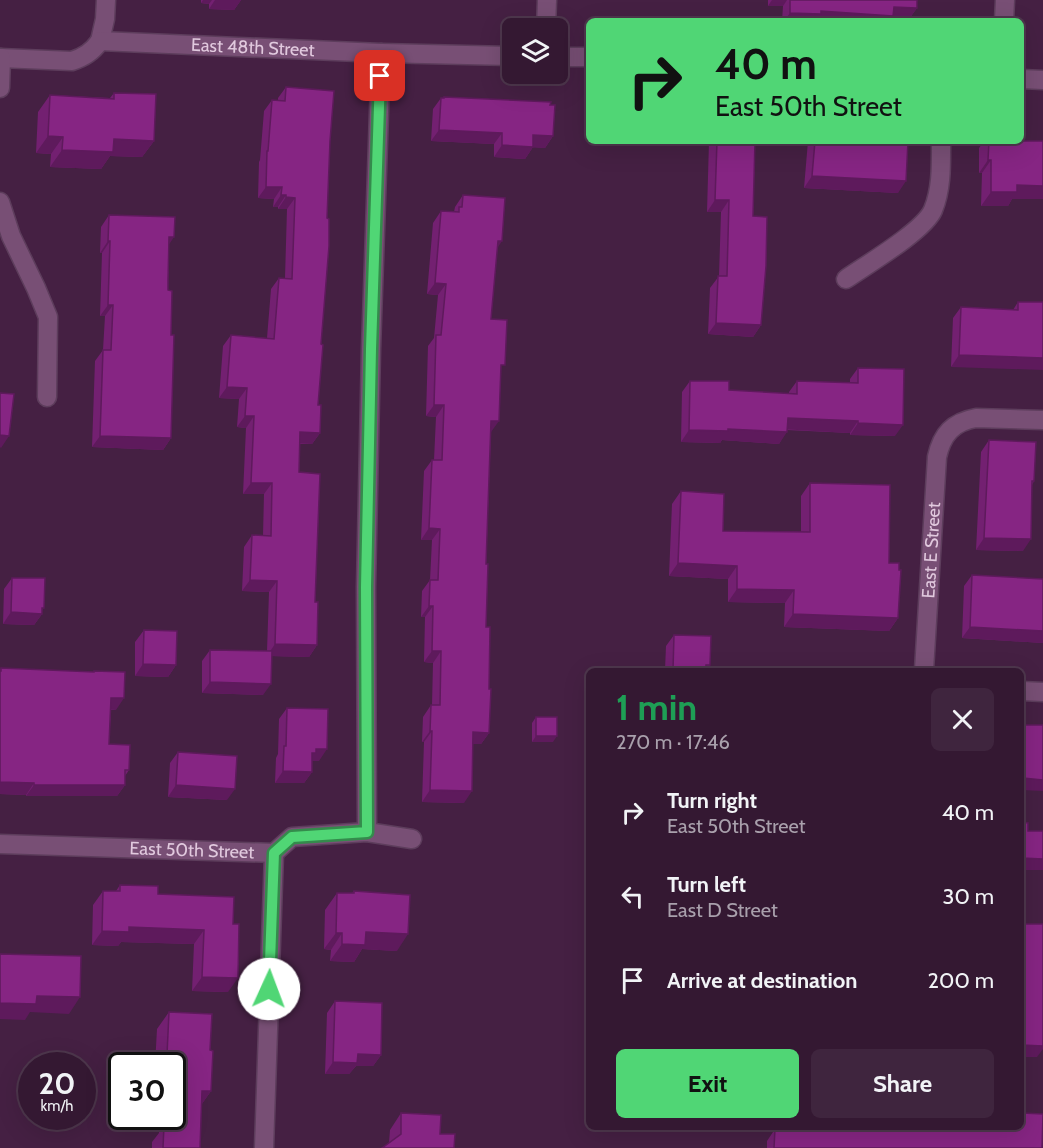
<!DOCTYPE html>
<html lang="en">
<head>
<meta charset="utf-8">
<style>
  :root { --surface:#341832; --page:#3f253e; --text:#f1f3f6; --muted:#a9a0ac; --line:#4e374d; --accent:#50d675 }
  body { margin:0; font-family:Cabin,sans-serif; background:var(--page); color:var(--text); height:100vh; display:flex; flex-direction:column; font-size:22px; white-space:nowrap }
  * { box-sizing:border-box; margin:0 }
  p { font-size:20px; color:var(--muted) }
  .icon { flex:none; width:33px; height:33px; fill:none; stroke:currentColor; stroke-width:2; stroke-linecap:round; stroke-linejoin:round }
  .map { position:relative; flex:1; overflow:hidden }
  .drawer { position:absolute; left:586px; top:668px; width:438px; height:462px; display:flex; flex-direction:column; background:var(--surface); border-radius:9px; box-shadow:0 6px 24px #0002,0 0 0 2px var(--line) }
  .drawer>* { flex:none }
  .hud { position:absolute; left:586px; top:18px; width:438px; height:126px; border-radius:9px; box-shadow:0 6px 24px #0002,0 0 0 2px var(--line); background:#50d675; color:#111; overflow:hidden }
  .controls { position:absolute; left:502px; top:18px; display:grid; gap:12px }
  .controls a { display:grid; place-items:center; width:66px; height:66px; border-radius:9px; background:var(--surface); box-shadow:0 6px 24px #0002,0 0 0 2px var(--line); font-size:30px }
  .speed { position:absolute; left:18px; top:1052px; display:flex; gap:12px; font-size:30px; font-weight:700; text-align:center }
  .speed>* { display:grid; place-content:center; width:78px; height:78px; border-radius:50%; background:var(--surface); box-shadow:0 6px 24px #0002,0 0 0 2px var(--line); line-height:1 }
  .speed small { font-size:15px; font-weight:400 }
  .speed .limit { border:3px solid #111; border-radius:9px; background:#fff; color:#111 }
  .pin { position:absolute; display:grid; place-items:center; width:51px; height:51px; color:#fff; margin:-26px; border-radius:12px; box-shadow:0 3px 9px #0006 }
  .me { position:absolute; width:66px; margin:-33px; rotate:2deg; stroke-linejoin:round; filter:drop-shadow(0 0 4px #0008) }
  .turn { display:flex; align-items:center; gap:21px; height:126px; padding:0 30px; font-size:27px }
  .turn .icon { width:78px; height:78px; stroke-width:2.5 }
  .turn b { display:block; font-size:42px; line-height:51px }
  .round { display:grid; place-items:center; flex:none; width:63px; height:63px; border-radius:9px; background:var(--page) }
  .head { display:flex; align-items:center; justify-content:space-between; height:102px; padding:0 30px }
  h1 { font-size:36px; font-weight:800; line-height:45px; color:#1e9e55 }
  .primary-button { display:flex; gap:12px; margin-top:auto; padding:12px 30px }
  .primary-button a { flex:1; height:69px; border-radius:9px; background:var(--accent); color:#111; font-size:24px; font-weight:800; line-height:69px; text-align:center }
  .primary-button a+a { background:var(--page); color:var(--text) }
  ul { padding:0; list-style:none }
  li { display:flex; align-items:center; gap:18px; height:84px; padding:0 30px }
  li div { flex:1 }
  li b { display:block; font-size:22px }
  li em { font-style:normal }
  .map>svg:first-child { display:block }
  .lines { fill:none; stroke-linecap:round; stroke-linejoin:round }
  .minor-casing { stroke:#5d3d5c; stroke-width:21 }
  .minor { stroke:#784f75; stroke-width:18 }
  .wall { fill:#732071 }
  .shaded-wall { fill:#5e1a5c }
  .building { fill:#862583; stroke:#5e1a5c; stroke-width:1.5 }
  .route-casing { stroke:#348b4c; stroke-width:15 }
  .route { stroke:#50d675; stroke-width:10 }
  .labels { text-anchor:middle; dominant-baseline:central; stroke-width:4.5; stroke-linejoin:round; paint-order:stroke }
  .street-label { font-size:18px; fill:#e1c9de; stroke:#221121 }
</style>
</head>
<body>
<div class="map">
<svg width="1043" height="1148" viewBox="0 0 1043 1148">
  <rect width="100%" height="100%" fill="#452043"/>
  <g class="lines">
    <defs>
      <g id="minor">
        <path d="M1004 21 1005 0"/>
        <path d="M546 28 547 0"/>
        <path d="M100 41 105 19 106 0"/>
        <path d="M558 57H590"/>
        <path id="s1" d="M0 58 72 61C84 57 92 52 100 41L381 53 513 56"/>
        <path d="M1022 79 1043 80"/>
        <path d="M0 88 1 58"/>
        <path d="M0 202 11 236 36 288 48 317 47 397"/>
        <path d="M846 279C866 265 924 231 933 210 942 188 941 164 941 141"/>
        <path id="s2" d="M924 670 937 457C942 434 953 422 976 418L1043 420"/>
        <path d="M1022 691 1043 692"/>
        <path d="M367 832 366 587 371 349 381 53"/>
        <path id="s3" d="M0 844 274 853 292 837 367 832 412 839"/>
        <path d="M264 1148 274 853"/>
      </g>
    </defs>
    <use href="#minor" class="minor-casing"/>
    <use href="#minor" class="minor"/>
  </g>
  <path class="wall" d="M201 0H241L234 10 209 9V4L201 3Z
    M768 0H917V8L909 19 891 18 889 21H782L783 6H768Z
    M286 87 330 141 318 405 320 433 312 444H300L299 472 315 602 317 645 309 657 272 656 263 695 202 693V661L210 650 267 651 269 592 242 591 244 547 252 535 263 536 264 494H243L246 428 237 427 239 399 219 398 223 346 231 335 267 338 271 289 279 278H285L287 209H278V207H273L274 199 258 198 259 162 260 160 264 111 272 100H278V98Z
    M114 93 154 141 142 157 110 156 101 169 50 167 51 154 36 153 38 112 50 95 110 98Z
    M441 98 550 105 553 136 545 148 533 147 525 159 494 157V144L431 141 433 109Z
    M709 141H755L753 216 761 325 753 337 708 334 710 288 719 276 721 212H707Z
    M808 141H908L898 193 804 188Z
    M984 141H1022L1012 199 1008 206H981L982 173H979V148Z
    M463 195 497 249 491 319 501 371 491 432 486 564V627L489 689V733L481 744H473L464 803 422 802 424 742H422L423 717 431 705H432L433 663 424 662 425 617H421L422 591 430 580 432 540H421L424 471 432 460H434L436 417 426 416 428 346 434 338 438 295 427 294 433 223 441 211 454 212 455 207Z
    M109 215 169 245 168 290 171 335V438L163 450 92 447 95 361 103 350 105 316H100L102 253H100L101 227Z
    M1018 302H1043L951 367 953 318 961 307 1013 310Z
    M858 368 895 436 850 435V433L787 430 779 444 722 440 720 443 681 442 682 392 690 381 729 390 789 394V392L797 381 850 383V379Z
    M989 440 1034 481 1032 485 1023 551 976 550 981 452Z
    M810 483 889 563 898 618 889 631 784 627 785 603 728 602V579L669 576 672 504 681 491 723 531 801 532V496Z
    M972 575 1043 579V643L962 638 964 586Z
    M12 578 42 614 34 625 3 624 4 589Z
    M144 630 176 665 168 677 135 676V642Z
    M674 635 710 665 706 670H665L666 646Z
    M1 668 93 672 94 671 116 710H111L109 744 129 770 125 776V785L117 796H26V795L0 794V670Z
    M287 708 319 761H312V772L304 783H275L276 758 278 754 279 719Z
    M536 717 553 742H532V723Z
    M178 752 227 800 168 797 170 763Z
    M120 885 158 894 234 897 228 992 192 991 194 944 121 942 118 946 92 945 93 905 103 891H116Z
    M354 891 397 951 362 949 354 962 330 961 331 950 324 949 325 910 337 893H352Z
    M335 1001 381 1055 373 1066H356L349 1074H325L327 1013Z
    M169 1012 210 1050 211 1091 201 1105 200 1148H152V1142L159 1133V1116H172V1065H155L157 1029Z
    M401 1113 440 1134 389 1143 390 1130Z
    M780 1126 968 1128V1126H1022L1042 1148H767V1141L775 1129 779 1130Z"/>
  <path class="shaded-wall" d="M203 0H212L209 4 201 3Z
    M215 0H241L234 10 209 9Z
    M772 0H787L783 6H768Z
    M894 7 917 8 909 19 891 18 889 21H784L790 13Z
    M439 130 502 133 494 144 431 141Z
    M533 135 553 136 545 148 525 147Z
    M48 136 63 137 51 154 36 153Z
    M114 139 154 141 142 157 110 156 101 169 50 167 62 150Z
    M502 145 533 147 525 159 494 157Z
    M988 160H991L982 173H979Z
    M812 176 906 181 898 193 804 188Z
    M1017 185 1043 186V199H1012L1008 206H981L991 192Z
    M266 187H282L274 199 258 198Z
    M281 195H286L278 207H273Z
    M286 197 295 198 287 209H278Z
    M715 200H729L721 212H707Z
    M169 237H174L166 249Z
    M108 241H110L102 253H100Z
    M498 241H502L494 253Z
    M435 283 446 284 438 295 427 294Z
    M108 305H113L105 316H100Z
    M716 323 761 325 753 337 708 334Z
    M959 355 1043 358V370L951 367Z
    M227 387 247 388 239 399 219 398Z
    M434 405H444L436 417 426 416Z
    M245 416H254L246 428 237 427Z
    M788 418 858 421 850 433 780 429Z
    M491 421H499L491 432 483 433Z
    M858 423 903 425 895 436 850 435Z
    M728 429 787 432 779 444 722 440 720 443 681 442 689 430Z
    M300 432 320 433 312 444 292 443Z
    M0 435 9 436 1 448 0 447Z
    M100 436 171 438 163 450 92 447Z
    M251 483H272L264 494H243Z
    M429 528 440 529 432 540H421Z
    M984 538 1031 539 1023 551 976 550Z
    M678 563 737 566 728 579 669 576Z
    M250 580 277 581 269 592 242 591Z
    M737 589 794 590 785 603 728 602Z
    M429 606H433L425 617H421Z
    M42 608H44L40 614H42L34 625 3 624 11 612Z
    M793 614 898 618 889 631 784 627Z
    M970 627 1043 631V643L962 638Z
    M275 644 317 645 309 657 267 656Z
    M432 651H441L433 663 424 662Z
    M143 664 176 665 168 677 135 676Z
    M210 682 271 684 263 695 202 693Z
    M111 698H124L116 710 103 709Z
    M430 731H432L424 742H422Z
    M473 732 489 733 481 744H465Z
    M536 736H557L553 742H532Z
    M316 749H327L319 761H311L312 753Z
    M283 771 312 772 304 783H275Z
    M1023 778 1043 780V791L1022 790V780Z
    M0 782 34 783 26 795 0 794Z
    M34 785H125L117 796H26Z
    M176 785 235 789 227 800 168 797Z
    M430 790 472 791 464 803 422 802Z
    M1022 858 1043 859V870H1022Z
    M129 927 204 930 194 944 121 942 118 946 92 945 102 931Z
    M366 932 408 934 397 951 362 949 354 962 330 961 342 944Z
    M336 933H342L331 950 324 949Z
    M202 977 238 978 228 992 192 991Z
    M37 996 80 997 69 1014 30 1012 25 1020 0 1019V1003Z
    M1022 1045 1043 1046V1049L1037 1057H1022Z
    M358 1054 381 1055 373 1066H356L349 1074H325L333 1062Z
    M167 1055H169L162 1065H159Z
    M202 1091H211L199 1108Z"/>
  <path class="building" d="M790 0H917V8L894 7 893 16 821 11V14L790 13Z
    M286 87 334 91 330 141 327 218 329 219V246L321 344 323 345 318 405H321L320 433 300 432 299 472 320 474 315 602H318L317 645 275 644 277 581 250 580 252 535 271 536 272 483H251L254 416H245L247 388 227 387 231 335 274 339 279 278 292 279 295 198 286 197V195H281L282 187H266L267 151H268L272 100 285 101Z
    M114 93 156 94 154 141 114 139 113 152 62 150 63 137 48 136 50 95 114 99Z
    M444 97 551 102 550 105H555L553 136 533 135V147L502 145V133L439 130 441 98H444Z
    M717 141H755L753 216 767 217 766 266 761 325 716 323 718 276H727L729 200H715Z
    M815 141H908L906 181 812 176Z
    M989 141H1043V186L1017 185V192H991V160H988Z
    M463 195 505 198 502 241H498L491 319 507 320 505 365H501L499 421H491L486 564H488L486 627H490L489 689H491L489 733 473 732 472 791 430 790 432 731H430L431 705H440L441 651H432L433 606H429L430 580H438L440 529 429 528 432 460H442L444 405H434L436 335H441L446 284 435 283 441 211 459 212V207H462Z
    M109 215 175 217 174 237H169L168 281V290L172 291 171 335H174L171 438 100 436 103 350H111L113 305H108L110 241H108Z
    M1018 302H1043V358L959 355 961 307 1018 310Z
    M858 368 904 369 903 425 858 423V421L788 418 787 432 728 429V431L689 430 690 381H729V390L797 394V381L858 383Z
    M0 393 14 394 9 436 0 435Z
    M989 440 1036 442 1034 481H1032L1031 539 984 538Z
    M810 483 890 485 889 563H899V570H901L898 618 793 614 794 590 737 589V566L678 563 681 491 724 494 723 531 810 532Z
    M972 575 1043 579V631L970 627Z
    M12 578H45L44 608H42V614L11 612Z
    M144 630 177 631 176 665 143 664Z
    M674 635 711 636 710 665H706V670H673Z
    M210 650 272 651 271 684 210 682Z
    M1 668 94 672V671L125 672 124 698H111L109 744 130 745 129 770H125V785H34V783L0 782V671H1Z
    M287 708 328 709 327 749H316V753H312V772L283 771 284 746H286Z
    M536 717H557V736H536Z
    M1022 725H1043V780L1023 778V774H1022Z
    M178 752 237 756 235 789 176 785Z
    M1022 822 1028 823V831H1043V859L1022 858Z
    M120 885 158 886V894L234 897 233 924H239L238 978 202 977 204 930 129 927V932L102 931 103 891H120Z
    M354 891 410 895 408 934 366 932 365 945 342 944V933H336L337 893H354Z
    M1022 924H1043V1046L1022 1045Z
    M0 954 81 956 80 997 37 996 36 1004 0 1003Z
    M335 1001 382 1003 381 1055 358 1054 357 1063 333 1062Z
    M169 1012 212 1014 210 1050 213 1051 211 1091H202L200 1148H163L164 1125H170V1116H172V1065H168L169 1055H167Z
    M401 1113 441 1115 440 1134H455L454 1148H382L401 1134Z
    M1022 1113 1043 1114 1042 1148H774L775 1129 786 1130V1126H939L975 1129V1126H1022Z"/>
  <g class="lines">
    <defs>
      <path id="route" d="M269 989 274 853 292 837 367 832 366 587 371 349 380 76"/>
    </defs>
    <use href="#route" class="route-casing"/>
    <use href="#route" class="route"/>
  </g>
  <g class="labels">
    <g class="street-label">
      <text stroke="none"><textPath href="#s1" startOffset="260">East 48th Street</textPath></text>
      <text stroke="none"><textPath href="#s2" startOffset="120">East E Street</textPath></text>
      <text stroke="none"><textPath href="#s3" startOffset="192">East 50th Street</textPath></text>
    </g>
  </g>
</svg>
<div class="controls">
<a><svg class="icon" aria-label="layers" viewBox="0 0 24 24"><path d="M12 4l9 5-9 5-9-5zM3 14l9 5 9-5"/></svg></a>
</div>
<div class="speed"><div>20<small>km/h</small></div><div class="limit">30</div></div>
<div class="pin" style="left:380px;top:76px;background:#d93025"><svg class="icon" aria-label="arrive" viewBox="0 0 24 24"><path d="M6 21V4h12l-3 4 3 4H6"/></svg></div>
<svg class="me" style="left:269px;top:989px" viewBox="-20 -20 40 40"><circle r="19" fill="#fff"/><path d="M0-13L10 11 0 6-10 11z" fill="#50d675"/></svg>
<div class="hud">
<div class="turn"><svg class="icon" aria-label="right" viewBox="0 0 24 24"><path d="M7 20v-9h11M14 6l5 5-5 5"/></svg><div><b>40 m</b>East 50th Street</div></div>
</div>
<section class="drawer">
<div class="head"><div><h1>1 min</h1><p>270 m · 17:46</p></div><a class="round"><svg class="icon" aria-label="close" viewBox="0 0 24 24"><path d="M6 6l12 12M18 6L6 18"/></svg></a></div>
<ul>
<li><svg class="icon" aria-label="right" viewBox="0 0 24 24"><path d="M7 20v-9h11M14 6l5 5-5 5"/></svg><div><b>Turn right</b><p>East 50th Street</p></div><em>40 m</em></li>
<li><svg class="icon" aria-label="left" viewBox="0 0 24 24"><path d="M17 20v-9H6M10 6l-5 5 5 5"/></svg><div><b>Turn left</b><p>East D Street</p></div><em>30 m</em></li>
<li><svg class="icon" aria-label="arrive" viewBox="0 0 24 24"><path d="M6 21V4h12l-3 4 3 4H6"/></svg><div><b>Arrive at destination</b></div><em>200 m</em></li>
</ul>
<div class="primary-button"><a>Exit</a><a>Share</a></div>
</section>
</div>
</body>
</html>
